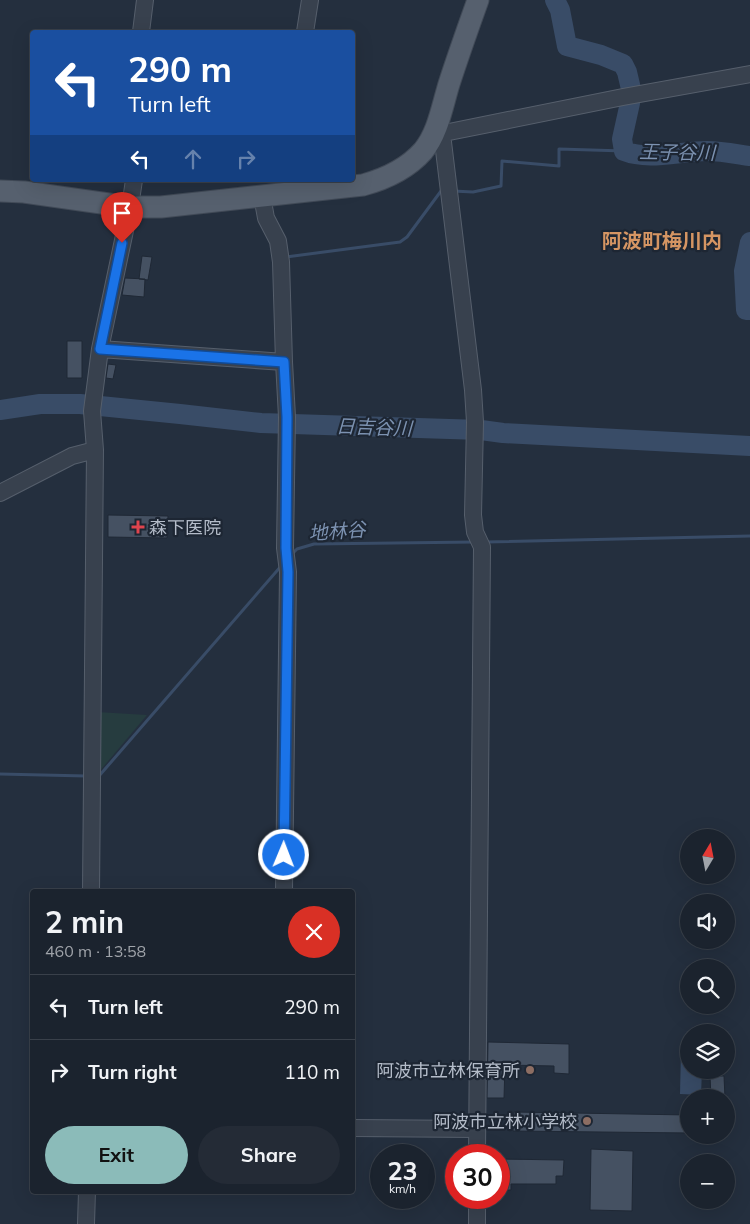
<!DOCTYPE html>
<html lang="en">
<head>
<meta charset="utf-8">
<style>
  :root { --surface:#1b232e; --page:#242b36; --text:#f1f3f6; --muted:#a0a4aa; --line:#39404a; --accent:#8bbbb9 }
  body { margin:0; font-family:Mulish,"Noto Sans JP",sans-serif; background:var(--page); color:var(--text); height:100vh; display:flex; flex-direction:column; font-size:19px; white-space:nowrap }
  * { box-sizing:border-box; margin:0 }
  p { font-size:16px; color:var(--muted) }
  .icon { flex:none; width:28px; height:28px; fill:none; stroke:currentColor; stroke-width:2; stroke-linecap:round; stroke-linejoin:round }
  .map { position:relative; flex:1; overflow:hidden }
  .panel { position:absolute; left:30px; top:889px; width:325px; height:305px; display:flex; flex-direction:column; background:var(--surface); border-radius:5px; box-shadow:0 5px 20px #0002,0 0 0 1px var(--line) }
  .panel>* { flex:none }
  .banner { position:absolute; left:30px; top:30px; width:325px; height:152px; border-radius:5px; box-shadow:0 5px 20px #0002,0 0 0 1px var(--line); background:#1a4fa0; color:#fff; overflow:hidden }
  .needle { width:32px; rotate:10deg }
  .buttons { position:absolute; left:680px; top:829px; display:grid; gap:10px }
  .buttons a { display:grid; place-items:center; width:55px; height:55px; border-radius:50%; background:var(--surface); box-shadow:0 5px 20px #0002,0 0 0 1px var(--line); font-size:25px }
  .speed { position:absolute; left:370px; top:1144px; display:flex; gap:10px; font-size:25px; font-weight:700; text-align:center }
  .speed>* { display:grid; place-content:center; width:65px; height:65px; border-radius:50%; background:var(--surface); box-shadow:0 5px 20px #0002,0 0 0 1px var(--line); line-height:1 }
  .speed small { font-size:12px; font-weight:400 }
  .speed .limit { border:8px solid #d22; background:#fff; color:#111 }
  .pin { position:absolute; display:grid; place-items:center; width:42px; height:42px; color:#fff; margin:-51px -21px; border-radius:50% 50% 50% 0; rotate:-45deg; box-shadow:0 0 5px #0007 }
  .pin .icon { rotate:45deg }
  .me { position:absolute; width:55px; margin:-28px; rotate:1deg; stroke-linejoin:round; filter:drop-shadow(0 0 4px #0008) }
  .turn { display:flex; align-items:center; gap:18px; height:105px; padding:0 15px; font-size:22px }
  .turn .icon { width:65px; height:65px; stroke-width:2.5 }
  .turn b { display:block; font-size:35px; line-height:42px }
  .lanes { display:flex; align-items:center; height:48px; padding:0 15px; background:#0003; justify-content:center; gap:25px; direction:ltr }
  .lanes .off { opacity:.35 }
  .round { display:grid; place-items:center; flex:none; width:52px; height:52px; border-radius:26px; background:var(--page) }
  .summary { display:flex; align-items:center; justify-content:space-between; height:85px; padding:0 15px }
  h1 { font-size:30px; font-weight:700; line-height:38px }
  .button { display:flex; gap:10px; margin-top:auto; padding:10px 15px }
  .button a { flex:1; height:58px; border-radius:30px; background:var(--accent); color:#111; font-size:20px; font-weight:700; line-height:58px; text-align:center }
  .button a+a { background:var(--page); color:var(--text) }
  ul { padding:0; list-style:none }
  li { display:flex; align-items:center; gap:15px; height:65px; padding:0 15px; border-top:1px solid var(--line) }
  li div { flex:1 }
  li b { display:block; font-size:19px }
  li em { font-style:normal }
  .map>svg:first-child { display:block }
  .green { fill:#263c3f }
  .water { fill:#394c67 }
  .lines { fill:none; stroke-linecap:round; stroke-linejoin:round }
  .stream { stroke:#394c67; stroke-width:3 }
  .river { stroke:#394c67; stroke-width:20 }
  .building { fill:#455162; stroke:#1f2835 }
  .minor-casing { stroke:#565f6c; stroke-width:18 }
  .major-casing { stroke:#414a57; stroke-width:23 }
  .minor { stroke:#38414e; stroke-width:16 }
  .major { stroke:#56606e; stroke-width:21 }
  .route-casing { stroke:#114b97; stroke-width:12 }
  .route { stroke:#1a73e8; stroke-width:9 }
  .health-dot { fill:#e0444e; stroke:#1d2633; stroke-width:2 }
  .education-dot { fill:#8d6e63; stroke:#1d2633; stroke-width:2 }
  .labels { text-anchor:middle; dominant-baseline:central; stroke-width:4.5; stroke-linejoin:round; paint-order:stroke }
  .poi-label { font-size:18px; fill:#b4bcc9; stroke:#1d2633; text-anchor:end }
  .water-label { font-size:19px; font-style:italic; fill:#7c92b1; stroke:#1d2633 }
  .quarter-label { font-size:20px; font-weight:bold; fill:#d59563; stroke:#1d2633 }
</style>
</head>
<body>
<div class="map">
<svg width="750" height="1224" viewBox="0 0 750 1224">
  <rect width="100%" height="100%" fill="#242f3e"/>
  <path class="green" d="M97 712 147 715 98 773Z"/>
  <path class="water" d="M681 1050H689V1070H702L701 1095 680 1094Z"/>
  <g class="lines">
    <path class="stream" d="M453 191 473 192 501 186 502 161 559 166V149L624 151
      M286 257 400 242 407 237 441 191H444
      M486 542 750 536
      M291 555 297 549 314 544 474 542
      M0 774 86 776
      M97 776H99L282 565"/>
    <path class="river" d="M555 0 560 10 567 46 601 55 623 64 627 72 631 89
      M630 103 622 139 624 151C649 161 680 151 707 151 721 151 736 154 750 156
      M750 242 744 271 746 310H750
      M0 410 40 404H80L180 414 261 423 481 430 503 433 750 446"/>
  </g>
  <path class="building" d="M142 256 152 257 148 280 139 279Z
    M125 278 145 279 144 297 122 295Z
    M67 341H82V378H67Z
    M108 364 116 365 113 379 106 378Z
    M108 515 168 516 167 538 108 537Z
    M488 1042 569 1044V1074L554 1073V1066L505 1065 504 1098H487Z
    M710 1076H724L725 1098H711Z
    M514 1112 689 1115V1133L513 1131Z
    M591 1149 633 1151 632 1211 590 1210Z
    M499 1159 564 1160 563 1176H556V1184H511V1190H499Z"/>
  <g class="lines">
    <defs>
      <path id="minor" d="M141 32 145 0
        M305 32 310 0
        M435 133 443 142 473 390 475 422 473 515 475 532 482 547 477 1155
        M435 133 449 132 623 97 750 74
        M262 196 266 218 278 241 281 262 284 362 287 417 285 548 288 572 284 891
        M100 349 284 362
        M0 493 72 456 95 450
        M91 891 95 450 92 411 100 349 130 207 134 180
        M352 1128 477 1129
        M86 1224 87 1191
        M477 1224V1198"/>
      <path id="major" d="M0 191 24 192 130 207H161L363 185C385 179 407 169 423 151 438 133 442 107 449 84 458 56 468 28 478 0"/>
    </defs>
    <use href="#minor" class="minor-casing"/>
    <use href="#major" class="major-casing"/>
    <use href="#minor" class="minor"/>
    <use href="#major" class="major"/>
  </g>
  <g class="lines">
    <defs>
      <path id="route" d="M122 243 100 349 284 362 287 417 286 548 288 572 284 855"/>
    </defs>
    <use href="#route" class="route-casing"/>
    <use href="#route" class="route"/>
  </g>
  <path class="health-dot" d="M135.5 519.5h5v5h5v5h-5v5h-5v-5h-5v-5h5z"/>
  <g class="education-dot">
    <circle cx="530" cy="1070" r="5"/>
    <circle cx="587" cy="1121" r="5"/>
  </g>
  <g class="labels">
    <g class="poi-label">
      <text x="149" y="527" text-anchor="start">森下医院</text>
      <text x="520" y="1070">阿波市立林保育所</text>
      <text x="577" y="1121">阿波市立林小学校</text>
    </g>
    <g class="water-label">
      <text transform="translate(677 152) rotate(1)">王子谷川</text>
      <text transform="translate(374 427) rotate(2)">日吉谷川</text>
      <text transform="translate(337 531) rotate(-4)">地林谷</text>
    </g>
    <g class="quarter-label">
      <text x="662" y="240">阿波町梅川内</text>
    </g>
  </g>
</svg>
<div class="buttons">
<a><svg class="needle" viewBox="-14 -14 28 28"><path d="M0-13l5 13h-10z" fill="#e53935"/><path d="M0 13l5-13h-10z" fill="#a0a4aa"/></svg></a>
<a><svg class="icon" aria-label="sound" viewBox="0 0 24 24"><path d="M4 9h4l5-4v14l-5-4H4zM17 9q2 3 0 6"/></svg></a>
<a><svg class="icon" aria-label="search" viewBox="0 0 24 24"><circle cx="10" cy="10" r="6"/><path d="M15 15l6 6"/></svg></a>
<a><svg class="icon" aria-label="layers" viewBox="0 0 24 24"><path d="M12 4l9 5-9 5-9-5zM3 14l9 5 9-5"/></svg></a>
<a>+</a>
<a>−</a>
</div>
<div class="speed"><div>23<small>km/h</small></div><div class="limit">30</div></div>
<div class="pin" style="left:122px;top:243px;background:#d93025"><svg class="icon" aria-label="arrive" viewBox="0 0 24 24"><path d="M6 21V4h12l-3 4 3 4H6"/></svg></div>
<svg class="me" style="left:284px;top:855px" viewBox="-20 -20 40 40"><circle r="17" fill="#1a73e8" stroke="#fff" stroke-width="3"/><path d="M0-11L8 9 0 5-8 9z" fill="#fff"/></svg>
<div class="banner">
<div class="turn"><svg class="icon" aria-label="left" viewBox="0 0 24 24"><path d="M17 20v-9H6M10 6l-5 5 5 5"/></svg><div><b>290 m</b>Turn left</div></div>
<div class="lanes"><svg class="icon" aria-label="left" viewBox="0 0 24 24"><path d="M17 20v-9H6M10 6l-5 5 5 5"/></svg><svg class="icon off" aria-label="ahead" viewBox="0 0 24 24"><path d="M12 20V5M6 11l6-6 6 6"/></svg><svg class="icon off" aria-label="right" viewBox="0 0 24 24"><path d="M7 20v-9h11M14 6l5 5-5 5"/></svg></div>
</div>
<section class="panel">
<div class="summary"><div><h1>2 min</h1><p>460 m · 13:58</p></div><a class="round" style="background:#d93025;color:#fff"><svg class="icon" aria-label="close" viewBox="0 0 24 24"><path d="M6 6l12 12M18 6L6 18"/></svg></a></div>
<ul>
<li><svg class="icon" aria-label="left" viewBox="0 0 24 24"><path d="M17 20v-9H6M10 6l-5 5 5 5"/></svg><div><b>Turn left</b></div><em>290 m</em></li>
<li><svg class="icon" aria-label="right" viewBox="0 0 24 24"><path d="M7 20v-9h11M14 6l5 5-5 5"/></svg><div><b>Turn right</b></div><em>110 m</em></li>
</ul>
<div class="button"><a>Exit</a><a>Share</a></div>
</section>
</div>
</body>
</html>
